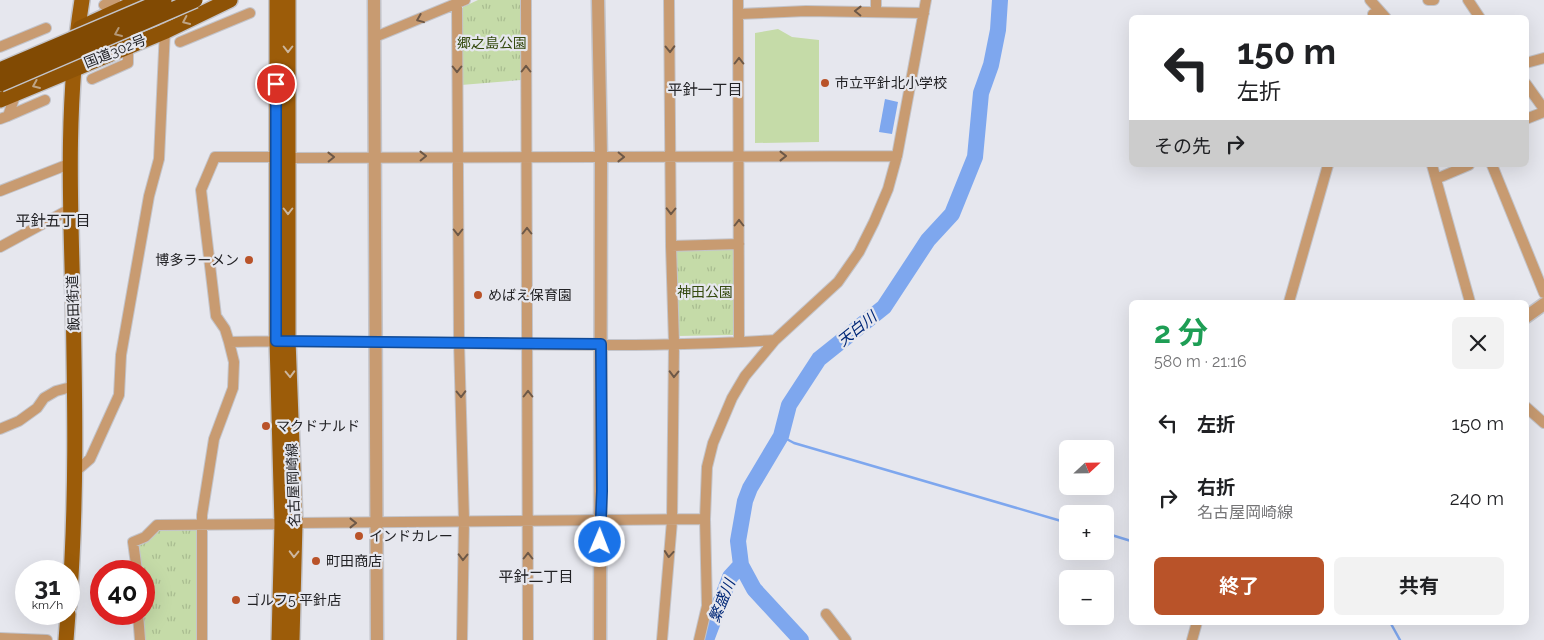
<!DOCTYPE html>
<html lang="ja">
<head>
<meta charset="utf-8">
<style>
  :root { --surface:#fff; --page:#f2f2f2; --text:#202124; --muted:#757577; --accent:#b95329 }
  body { margin:0; font-family:Raleway,"Noto Sans JP",sans-serif; background:var(--page); color:var(--text); height:100vh; display:flex; flex-direction:column; font-size:19px; white-space:nowrap }
  * { box-sizing:border-box; margin:0 }
  p { font-size:16px; color:var(--muted) }
  .icon { flex:none; width:28px; height:28px; fill:none; stroke:currentColor; stroke-width:2; stroke-linecap:round; stroke-linejoin:round }
  .map { position:relative; flex:1; overflow:hidden }
  .panel { position:absolute; left:1129px; top:300px; width:400px; height:325px; display:flex; flex-direction:column; background:var(--surface); border-radius:8px; box-shadow:0 5px 20px #0002 }
  .panel>* { flex:none }
  .hud { position:absolute; left:1129px; top:15px; width:400px; height:152px; border-radius:8px; box-shadow:0 5px 20px #0002; background:#fff; color:var(--text); overflow:hidden }
  .needle { width:32px; rotate:68deg }
  .fabs { position:absolute; left:1059px; top:440px; display:grid; gap:10px }
  .fabs a { display:grid; place-items:center; width:55px; height:55px; border-radius:8px; background:var(--surface); box-shadow:0 5px 20px #0002; font-size:25px }
  .speed { position:absolute; left:15px; top:560px; display:flex; gap:10px; font-size:25px; font-weight:700; text-align:center }
  .speed>* { display:grid; place-content:center; width:65px; height:65px; border-radius:50%; background:var(--surface); box-shadow:0 5px 20px #0002; line-height:1 }
  .speed small { font-size:12px; font-weight:400 }
  .speed .limit { border:8px solid #d22; background:#fff; color:#111 }
  .pin { position:absolute; display:grid; place-items:center; width:42px; height:42px; color:#fff; margin:-21px; border:2px solid #fff; border-radius:50%; box-shadow:0 1px 5px #0007 }
  .me { position:absolute; width:55px; margin:-28px; rotate:1deg; stroke-linejoin:round; filter:drop-shadow(0 0 4px #0008) }
  .turn { display:flex; align-items:center; gap:18px; height:105px; padding:0 25px; font-size:22px }
  .turn .icon { width:65px; height:65px; stroke-width:2.5 }
  .turn b { display:block; font-size:35px; line-height:42px }
  .then { display:flex; align-items:center; height:48px; padding:0 25px; background:#0003; gap:10px; font-size:19px }
  .round { display:grid; place-items:center; flex:none; width:52px; height:52px; border-radius:8px; background:var(--page) }
  .overview { display:flex; align-items:center; justify-content:space-between; height:85px; padding:0 25px }
  h1 { font-size:30px; font-weight:700; line-height:38px; color:#1e9e55 }
  .action { display:flex; gap:10px; margin-top:auto; padding:10px 25px }
  .action a { flex:1; height:58px; border-radius:8px; background:var(--accent); color:#fff; font-size:20px; font-weight:700; line-height:58px; text-align:center }
  .action a+a { background:var(--page); color:var(--text) }
  ul { padding:0; list-style:none }
  li { display:flex; align-items:center; gap:15px; height:75px; padding:0 25px }
  li div { flex:1 }
  li b { display:block; font-size:19px }
  li em { font-style:normal }
  .map>svg:first-child { display:block }
  .grass { fill:#c5dba8 }
  .park { fill:url(#park-tufts) }
  .water { fill:#7ea7ee }
  .lines { fill:none; stroke-linecap:round; stroke-linejoin:round }
  .stream { stroke:#7ea7ee; stroke-width:2.5 }
  .river { stroke:#7ea7ee; stroke-width:16 }
  .minor-casing { stroke:#c3c4ca; stroke-width:12 }
  .tertiary-casing { stroke:#c3c4ca; stroke-width:15 }
  .primary-casing { stroke:#c3c4ca; stroke-width:18 }
  .trunk-casing { stroke:#c3c4ca; stroke-width:18 }
  .minor { stroke:#c89b71; stroke-width:10 }
  .tertiary { stroke:#c89b71; stroke-width:12 }
  .primary { stroke:#9c5c09; stroke-width:15 }
  .trunk { stroke:#8e5306; stroke-width:15 }
  .motorway-bridge-casing { stroke:#c3c4ca; stroke-width:18; stroke-linecap:butt }
  .motorway-bridge { stroke:#814a03; stroke-width:15 }
  .oneway { stroke:#6d5847 }
  .oneway2 { stroke:#bea486 }
  .oneway3 { stroke:#b49878 }
  .oneway4 { stroke:#ccb69e }
  .route-casing { stroke:#114b97; stroke-width:12 }
  .route { stroke:#1a73e8; stroke-width:9 }
  .poi-dot { fill:#b95329; stroke:#e6e7ee; stroke-width:2 }
  .labels { text-anchor:middle; dominant-baseline:central; stroke-width:4.5; stroke-linejoin:round; paint-order:stroke }
  .park-label { font-size:14px; fill:#354a0f; stroke:#e6e7ee }
  .street-label { font-size:14px; fill:#222225; stroke:#e6e7ee }
  .poi-label { font-size:14px; fill:#222225; stroke:#e6e7ee; text-anchor:start }
  .neighbourhood-label { font-size:15px; fill:#222225; stroke:#e6e7ee }
  .water-label { font-size:15px; font-style:italic; fill:#002777; stroke:#e6e7ee }
</style>
</head>
<body>
<div class="map">
<svg width="1544" height="640" viewBox="0 0 1544 640">
  <defs>
    <pattern id="park-tufts" width="24" height="20" patternUnits="userSpaceOnUse" patternTransform="scale(1.25)"><rect width="24" height="20" fill="#c5dba8"/><path d="M3 7l-1-3M5 7V3M7 7l1-3M15 17l-1-3M17 17v-4M19 17l1-3" fill="none" stroke="#a9bc90"/></pattern>
  </defs>
  <rect width="100%" height="100%" fill="#e6e7ee"/>
  <path class="grass" d="M778 29 792 37 819 40V142L755 143V33Z"/>
  <path class="park" d="M478 0H522L521 80 461 85 463 7Z
    M734 249 733 335 677 336 676 250Z
    M195 526 199 530V640H142L140 614H144V571H139L136 543 157 527Z"/>
  <path class="water" d="M885 99 898 102 892 134 879 132Z"/>
  <g class="lines">
    <path class="stream" d="M781 436 794 443 1068 523
      M1105 533 1131 541
      M1390 622 1400 640"/>
    <path class="river" d="M706 640 730 577 741 565
      M801 640 754 589 741 565 738 541 745 501 750 488 781 436 789 405 819 359 884 307 928 240 952 214 975 157 981 93 991 65 998 30 1000 0"/>
    <defs>
      <path id="minor" d="M526 0 528 640
        M738 0 739 342
        M876 0V11
        M1370 0 1386 18
        M1428 0H1434
        M1468 0 1480 18
        M457 3 459 342 464 520 462 640
        M104 5 115 0
        M739 14 806 11 924 13
        M1373 14 1375 18
        M375 37 465 0
        M180 42 250 13
        M0 47 46 28
        M1526 63 1544 58
        M92 79 128 63V46
        M1526 84 1544 109
        M8 116 45 100
        M0 119 8 116 16 93
        M1526 119 1544 112
        M288 158 897 156
        M1432 165 1470 302
        M1492 165 1544 293
        M1436 179 1469 165
        M0 191 69 164
        M671 246 739 244
        M0 247 70 209
        M1289 302 1328 165
        M229 342C411 338 594 352 775 340
        M1526 407 1544 423
        M0 429 19 421 37 408 44 398 56 391 75 386
        M75 472 90 459 119 395 121 355 149 196 159 159 166 8
        M295 523 705 519
        M137 571 133 542 145 537 157 525 282 524
        M138 614 140 640
        M826 614 846 640
        M0 638 47 640
        M202 640V515L214 439 233 388 234 362 229 342 225 329 216 316 201 190 215 157H275
        M662 640 672 521 674 343 671 246 669 0
        M699 640 707 606 705 519 707 467 713 443 732 398 745 376 775 340 838 282 859 252 874 222 888 189 897 156 926 0
        M1192 640 1197 622"/>
      <path id="tertiary" d="M374 0 377 640
        M598 0 601 156 600 640
        M1526 317 1544 304"/>
      <path id="primary" d="M277 0V341L282 524 279 640
        M288 0V340L295 523 292 640
        M69 606C77 503 75 401 73 299 70 199 66 99 82 0
        M66 640 68 614"/>
      <path id="trunk" d="M80 28 141 0
        M0 100 166 31 230 0"/>
    </defs>
    <use href="#minor" class="minor-casing"/>
    <use href="#tertiary" class="tertiary-casing"/>
    <use href="#primary" class="primary-casing"/>
    <use href="#trunk" class="trunk-casing"/>
    <use href="#minor" class="minor"/>
    <use href="#tertiary" class="tertiary"/>
    <use href="#primary" class="primary"/>
    <use href="#trunk" class="trunk"/>
    <defs>
      <path id="motorway-bridge" d="M0 70 164 0
        M0 84 195 0"/>
    </defs>
    <use href="#motorway-bridge" class="motorway-bridge-casing"/>
    <use href="#motorway-bridge" class="motorway-bridge"/>
  </g>
  <defs><path id="oneway-chevron" d="M-2-3.5L2.5 0L-2 3.5" fill="none" stroke-width="1.6" stroke-linecap="round" stroke-linejoin="round" transform="scale(1.25)"/></defs>
  <g class="oneway">
    <use href="#oneway-chevron" transform="translate(858 11) rotate(-179)"/>
    <use href="#oneway-chevron" transform="translate(420 19) rotate(158)"/>
    <use href="#oneway-chevron" transform="translate(670 49) rotate(89)"/>
    <use href="#oneway-chevron" transform="translate(739 61) rotate(-90)"/>
    <use href="#oneway-chevron" transform="translate(457 69) rotate(90)"/>
    <use href="#oneway-chevron" transform="translate(526 69) rotate(-90)"/>
    <use href="#oneway-chevron" transform="translate(423 156) rotate(-1)"/>
    <use href="#oneway-chevron" transform="translate(783 156)"/>
    <use href="#oneway-chevron" transform="translate(331 157) rotate(-1)"/>
    <use href="#oneway-chevron" transform="translate(621 157) rotate(1)"/>
    <use href="#oneway-chevron" transform="translate(671 211) rotate(91)"/>
    <use href="#oneway-chevron" transform="translate(739 223) rotate(-90)"/>
    <use href="#oneway-chevron" transform="translate(527 231) rotate(-90)"/>
    <use href="#oneway-chevron" transform="translate(458 232) rotate(90)"/>
    <use href="#oneway-chevron" transform="translate(674 374) rotate(91)"/>
    <use href="#oneway-chevron" transform="translate(461 394) rotate(89)"/>
    <use href="#oneway-chevron" transform="translate(528 394) rotate(-90)"/>
    <use href="#oneway-chevron" transform="translate(353 523)"/>
    <use href="#oneway-chevron" transform="translate(669 554) rotate(95)"/>
    <use href="#oneway-chevron" transform="translate(528 556) rotate(-90)"/>
    <use href="#oneway-chevron" transform="translate(463 557) rotate(91)"/>
  </g>
  <g class="oneway2">
    <use href="#oneway-chevron" transform="translate(186 21) rotate(155)"/>
    <use href="#oneway-chevron" transform="translate(36 85) rotate(157)"/>
  </g>
  <use class="oneway3" href="#oneway-chevron" transform="translate(118 33) rotate(157)"/>
  <g class="oneway4">
    <use href="#oneway-chevron" transform="translate(288 49) rotate(90)"/>
    <use href="#oneway-chevron" transform="translate(288 211) rotate(90)"/>
    <use href="#oneway-chevron" transform="translate(290 374) rotate(88)"/>
    <use href="#oneway-chevron" transform="translate(294 554) rotate(91)"/>
  </g>
  <g class="lines">
    <defs>
      <path id="route" d="M276 84V341L601 344 602 491 600 542"/>
    </defs>
    <use href="#route" class="route-casing"/>
    <use href="#route" class="route"/>
  </g>
  <g class="poi-dot">
    <circle cx="825" cy="83" r="5"/>
    <circle cx="249" cy="260" r="5"/>
    <circle cx="478" cy="295" r="5"/>
    <circle cx="266" cy="426" r="5"/>
    <circle cx="359" cy="536" r="5"/>
    <circle cx="316" cy="561" r="5"/>
    <circle cx="236" cy="600" r="5"/>
  </g>
  <g class="labels">
    <g class="park-label">
      <text x="492" y="43">郷之島公園</text>
      <text x="705" y="292">神田公園</text>
    </g>
    <g class="street-label">
      <text transform="translate(115 51) rotate(-22)">国道302号</text>
      <text transform="translate(73 303) rotate(-92)">飯田街道</text>
      <text transform="translate(293 485) rotate(-92)">名古屋岡崎線</text>
    </g>
    <g class="poi-label">
      <text x="835" y="83">市立平針北小学校</text>
      <text x="239" y="260" text-anchor="end">博多ラーメン</text>
      <text x="488" y="295">めばえ保育園</text>
      <text x="276" y="426">マクドナルド</text>
      <text x="369" y="536">インドカレー</text>
      <text x="326" y="561">町田商店</text>
      <text x="246" y="600">ゴルフ5 平針店</text>
    </g>
    <g class="neighbourhood-label">
      <text x="705" y="90">平針一丁目</text>
      <text x="53" y="221">平針五丁目</text>
      <text x="536" y="577">平針二丁目</text>
    </g>
    <g class="water-label">
      <text transform="translate(857 329) rotate(-39)">天白川</text>
      <text transform="translate(722 601) rotate(-68)">繁盛川</text>
    </g>
  </g>
</svg>
<div class="fabs">
<a><svg class="needle" viewBox="-14 -14 28 28"><path d="M0-13l5 13h-10z" fill="#e53935"/><path d="M0 13l5-13h-10z" fill="#757577"/></svg></a>
<a>+</a>
<a>−</a>
</div>
<div class="speed"><div>31<small>km/h</small></div><div class="limit">40</div></div>
<div class="pin" style="left:276px;top:84px;background:#d93025"><svg class="icon" aria-label="arrive" viewBox="0 0 24 24"><path d="M6 21V4h12l-3 4 3 4H6"/></svg></div>
<svg class="me" style="left:600px;top:542px" viewBox="-20 -20 40 40"><circle r="17" fill="#1a73e8" stroke="#fff" stroke-width="3"/><path d="M0-11L8 9 0 5-8 9z" fill="#fff"/></svg>
<div class="hud">
<div class="turn"><svg class="icon" aria-label="left" viewBox="0 0 24 24"><path d="M17 20v-9H6M10 6l-5 5 5 5"/></svg><div><b>150 m</b>左折</div></div>
<div class="then">その先<svg class="icon" aria-label="right" viewBox="0 0 24 24"><path d="M7 20v-9h11M14 6l5 5-5 5"/></svg></div>
</div>
<section class="panel">
<div class="overview"><div><h1>2 分</h1><p>580 m · 21:16</p></div><a class="round"><svg class="icon" aria-label="close" viewBox="0 0 24 24"><path d="M6 6l12 12M18 6L6 18"/></svg></a></div>
<ul>
<li><svg class="icon" aria-label="left" viewBox="0 0 24 24"><path d="M17 20v-9H6M10 6l-5 5 5 5"/></svg><div><b>左折</b></div><em>150 m</em></li>
<li><svg class="icon" aria-label="right" viewBox="0 0 24 24"><path d="M7 20v-9h11M14 6l5 5-5 5"/></svg><div><b>右折</b><p>名古屋岡崎線</p></div><em>240 m</em></li>
</ul>
<div class="action"><a>終了</a><a>共有</a></div>
</section>
</div>
</body>
</html>
